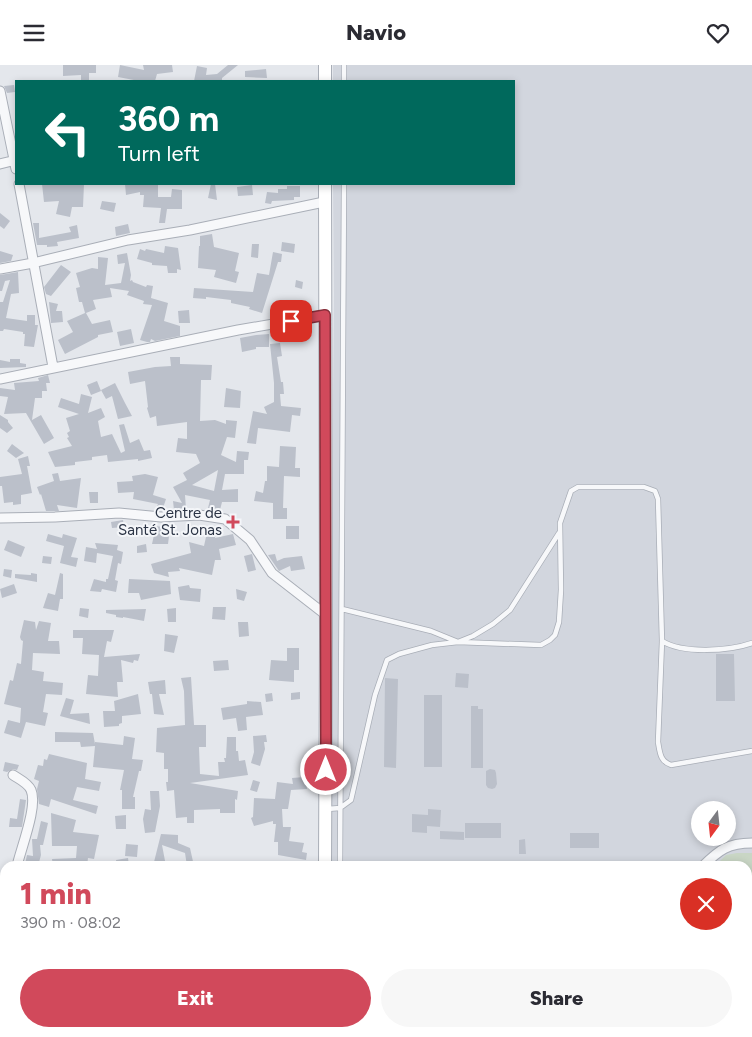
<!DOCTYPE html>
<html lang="en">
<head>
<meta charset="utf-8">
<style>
  :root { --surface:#fff; --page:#f7f7f7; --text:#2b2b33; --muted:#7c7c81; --accent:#d1495b }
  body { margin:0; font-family:Figtree,sans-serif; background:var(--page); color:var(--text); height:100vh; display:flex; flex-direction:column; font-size:19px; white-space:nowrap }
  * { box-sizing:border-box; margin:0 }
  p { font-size:16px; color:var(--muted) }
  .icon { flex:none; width:28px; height:28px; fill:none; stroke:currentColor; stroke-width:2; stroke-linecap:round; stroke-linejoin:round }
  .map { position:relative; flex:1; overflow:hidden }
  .drawer { position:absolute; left:0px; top:796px; width:752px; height:176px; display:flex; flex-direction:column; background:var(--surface); border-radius:15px 15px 0 0; box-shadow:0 2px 8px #0003 }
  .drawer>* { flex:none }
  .top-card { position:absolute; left:15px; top:15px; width:500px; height:105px; border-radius:0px; box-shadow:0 2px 8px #0003; background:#00695c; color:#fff; overflow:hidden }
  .needle { width:32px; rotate:195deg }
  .buttons { position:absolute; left:691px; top:736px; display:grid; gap:10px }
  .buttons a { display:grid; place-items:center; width:45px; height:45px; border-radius:50%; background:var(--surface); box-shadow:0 2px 8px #0003; font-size:25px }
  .pin { position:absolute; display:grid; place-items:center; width:42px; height:42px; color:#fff; margin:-21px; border-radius:10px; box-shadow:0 2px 8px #0006 }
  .me { position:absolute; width:55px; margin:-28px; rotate:0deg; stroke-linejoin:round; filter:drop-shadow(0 0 4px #0008) }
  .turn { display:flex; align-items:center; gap:18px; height:105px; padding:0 20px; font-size:22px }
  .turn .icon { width:65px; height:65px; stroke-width:2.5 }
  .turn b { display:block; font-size:35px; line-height:42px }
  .round { display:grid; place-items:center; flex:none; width:52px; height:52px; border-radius:26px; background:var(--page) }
  .head { display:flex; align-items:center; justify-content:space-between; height:85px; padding:0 20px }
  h1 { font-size:30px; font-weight:800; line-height:38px; color:var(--accent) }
  .button { display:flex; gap:10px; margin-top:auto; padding:10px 20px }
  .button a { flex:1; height:58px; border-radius:30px; background:var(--accent); color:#fff; font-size:20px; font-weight:800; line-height:58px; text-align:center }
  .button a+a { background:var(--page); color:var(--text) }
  header { display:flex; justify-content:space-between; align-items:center; height:65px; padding:0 20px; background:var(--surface); font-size:22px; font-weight:800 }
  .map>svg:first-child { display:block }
  .built { fill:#d2d6de; fill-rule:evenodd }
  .green { fill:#c9d6c5 }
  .building { fill:#bbc0ca; fill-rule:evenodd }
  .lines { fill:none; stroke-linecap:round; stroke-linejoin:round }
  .service-casing { stroke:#a9aeb7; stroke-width:6 }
  .minor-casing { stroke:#a9aeb7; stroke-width:11 }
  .tertiary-casing { stroke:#a9aeb7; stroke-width:13 }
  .secondary-casing { stroke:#a9aeb7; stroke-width:14 }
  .service { stroke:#f7f8fa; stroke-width:4.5 }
  .minor { stroke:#f7f8fa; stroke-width:9 }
  .tertiary { stroke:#f7f8fa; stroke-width:11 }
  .secondary { stroke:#fff; stroke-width:12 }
  .route-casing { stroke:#882f3b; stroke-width:12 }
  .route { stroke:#d1495b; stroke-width:9 }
  .poi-dot { fill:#d1495b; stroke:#f4f6f9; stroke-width:2 }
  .labels { text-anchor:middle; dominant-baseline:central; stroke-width:4; stroke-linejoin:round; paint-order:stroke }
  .poi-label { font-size:15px; fill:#2b3445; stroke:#f4f6f9; text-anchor:end }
</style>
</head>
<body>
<header><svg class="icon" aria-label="menu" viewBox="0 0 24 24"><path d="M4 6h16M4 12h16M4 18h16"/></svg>Navio<svg class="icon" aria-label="heart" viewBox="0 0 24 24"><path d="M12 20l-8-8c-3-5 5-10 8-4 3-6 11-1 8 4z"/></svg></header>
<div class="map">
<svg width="752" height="972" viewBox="0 0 752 972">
  <rect width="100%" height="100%" fill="#e4e7ec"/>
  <path class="built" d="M333 0H752V972H332V968H748V801H332L331 538 334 229 333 119H514V16H333ZM700 745H728V772H700Z
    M0 872H5V966H0Z"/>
  <path class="green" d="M737 788H752V941H748V801H715L726 790Z"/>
  <path class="building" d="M63 0H96V8H89V16H81V10L63 11Z
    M120 0 144 5 143 0H172L173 7 157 9 155 16H139L118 12Z
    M228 0H238L222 13V16H194L197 1 207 3 206 10 217 9Z
    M266 4 267 13 245 12V6Z
    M14 20 15 27 7 28 4 21Z
    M42 119H84L83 142H72L70 152 56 149 59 136 44 137Z
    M125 119H158V132H171L172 124 182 125V144H167L165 158H159L161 143 143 142 144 130H140V127L126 130Z
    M211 119H215L217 135 208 133Z
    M252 120 253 130 238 131 237 122Z
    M287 121H300V132H294V135L272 136 271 139 265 138 267 127 278 128V124H287Z
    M102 136 116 138 114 147 100 144Z
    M0 148 10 156 4 164 0 161Z
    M33 158H39V173L71 167 69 162 77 160 79 173 57 177 58 181 47 182V180H37Z
    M128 159 130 168 116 171 115 162Z
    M212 169 214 182 239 188 235 206 239 207 236 218 214 212 216 205 198 203 199 181H200V171Z
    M282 177 295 179 294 188 281 186Z
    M252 179H259L258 193 251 192Z
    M165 181 178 183 181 205 177 204V208H168L167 201 152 200V198L137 194 140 184 145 186 146 184 164 188Z
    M0 186 13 190 11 196 0 198Z
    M273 187 282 189 281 197H278L262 248 249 244 250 242 231 238V235L206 232V234L193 233 194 223 253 227 257 208 269 210Z
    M127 188 131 210 130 216 132 215 133 217 146 222 147 220 153 221 151 233 168 238 164 256 180 261V271L155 276 151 274 150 277H147L140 275 152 240 143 239 144 236 127 230 129 226 110 223 112 232 93 235 96 244 86 248 92 259 110 255 113 267 98 270V272L65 289 58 275 73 267 67 256 85 248 82 237H79L76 223 80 222 76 208 92 203 98 204V192L108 193 105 220 121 218 125 198 118 199 117 190Z
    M61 200 71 207 51 231 46 229 44 222Z
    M18 207 19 228 11 229 6 253 27 256V250H35V260H38L34 282 24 281 25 269H23V267L4 264 3 266H0V237H3L10 215 5 216 2 226H0V210Z
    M296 215 303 217 302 224 295 222Z
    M49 237 58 239 56 246H62L63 257 51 258Z
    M189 245 190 258H179L178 246Z
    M131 264 134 278 120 281 117 267Z
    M299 264 300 271 287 272 286 266Z
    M269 269V282H256V284L242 287 240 273 256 270Z
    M280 278 282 291 277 292 281 317H283L284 329H280L281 341 301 343 300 351 292 350 290 367 258 363 256 379 247 378 253 346 267 349 264 342 274 337V318L270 279Z
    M170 292H180V299L212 300 211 315H201L200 356 215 355 226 359V355L237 356 235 373 227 372 221 390 236 397 237 386 249 387 248 395H244V409H225L222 425 238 424V437H222L220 445 208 443 210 435 185 430 186 444 174 445 173 436 182 438 173 422 187 415 183 408 200 398 196 389 176 387 178 373 187 374V357L157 361 156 351 150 353 147 343 148 342 145 316 130 319 128 307 155 302 171 301ZM218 405 214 426 192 420Z
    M10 294H20V298L26 299V302L0 303V295L10 297Z
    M48 310 50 318H46L47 326H42V333H35L32 355 41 350 54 373 44 379 26 348 4 349 8 332 0 331V323L15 325 14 318 39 316 38 313Z
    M97 316 101 326 91 330 87 320Z
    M115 318 125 338 132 351 118 354 112 331 106 334 101 325Z
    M226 323 241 326 240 343 224 342Z
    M81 329 92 332 88 348 101 343 105 352 98 356 101 372 112 369 121 388 125 386 119 360 124 359 130 378 139 374 144 386 150 385 152 393 138 396V394L108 397 107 390 92 392V395L75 397V400L55 402 48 387 72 381 67 373 69 372 67 368 70 366 66 353 79 349 58 342 61 333 79 339Z
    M0 350 8 355V357L13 363 7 368 0 363Z
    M12 379 24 388 16 393 7 386Z
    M280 381 296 382 295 403H300V412L284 411 283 443H287V454H273V438L254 436 256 426 263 428 265 416H267V401L279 402Z
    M28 391 30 401H27L32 428 21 430V439L13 440V437L4 438 2 421H0V412L22 409 18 394Z
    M58 408 60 416 81 413 77 443 57 440 59 446H46L41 429 40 430 37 422 54 416 52 409Z
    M145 409 158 412 153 430 166 434 163 443 157 441 158 439 133 434 134 427 118 428 117 417 133 416 132 411Z
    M89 427H98V438H90Z
    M123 455 124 462 112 463 111 457Z
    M156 461 170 463 168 479H152Z
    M286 461H299V474H286Z
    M208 463 217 465 215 473 233 469 236 480 219 484 221 495H215L212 510 179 503 180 506 168 507 169 512 154 508 151 499 191 488 189 477 204 481Z
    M48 469 62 473 63 469 77 473 71 492 78 493 76 502 60 498 64 481 46 476Z
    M8 475 25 482 21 492 4 485Z
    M95 478 118 480 117 485 123 487 121 499 118 498 115 515 118 516 116 527 102 524 101 527 90 526 94 514 106 517V514H108L113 491 97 488 96 498 84 496 86 482 97 484Z
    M146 479 147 487 137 488V481Z
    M252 489 256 505 248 507 244 491Z
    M275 489 277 496 284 493 302 491 305 504 291 506 290 501 279 506 268 490Z
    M43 491 52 492 51 499 42 498Z
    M4 504 12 505 11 513 3 511Z
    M31 508 37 509V517L15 513V509L31 510Z
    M60 508 63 509V534H60L58 546 43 543 48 528 55 530Z
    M129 514 170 516 171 529 141 535 139 528H128Z
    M14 519 17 528 2 533 0 524Z
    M189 520 190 523 201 524 200 537 180 535 178 522Z
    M236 524 247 527 244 536 237 534Z
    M213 542H226L225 555 212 554Z
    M80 543 89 544 88 553 79 551Z
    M176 543V557H168L167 544Z
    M146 544 144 556 123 552V553L116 552V550L106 548V545Z
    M24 555 35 557 36 565 39 556 51 558 48 576H59L60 589 33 588 32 605 44 607 43 616 63 618 62 630 46 629 43 647 48 648 45 661 26 657 21 673 4 668 8 655 20 658 21 643 4 639 10 615 13 616 17 598 21 599 23 576 21 575 20 572Z
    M238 557H248L249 571 239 572Z
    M73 565H114L111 577 107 576 104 592 140 589 138 596 134 595 133 598 121 595 123 617H117L118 632 86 629 88 610 98 611 99 590 82 589 83 573H73Z
    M165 569 178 571 174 588 164 586Z
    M287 583H299V605H294V617L269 615 271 595 287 596Z
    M716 589H734L735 636H716Z
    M228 595 229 605 214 606 213 596Z
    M456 608 469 609 468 623 455 622Z
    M191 612 194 660H206V682H199L200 709 219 711 218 697H225L224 693H226L227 672H236V686H238L239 696 245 695 248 710 190 718 238 726 237 735 235 734V748H220V744L194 745V758H187V752L176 753 174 725 167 726 166 717H168V704H164V688L156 687 157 663 185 660 184 626 181 613Z
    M385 613 398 614 396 703 384 702Z
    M165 615 166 629H159L164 650 154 649 152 629H150L148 617Z
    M300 627V634L291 635V628Z
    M272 628 273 636 266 637 265 629Z
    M138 629 141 649 122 651V658L119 659V661L104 662 103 646H115L114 636Z
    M424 630H442V702H424Z
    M66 633 74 635 70 649 89 648 90 659 60 651Z
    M247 636 261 637 263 650 246 652 247 665 238 666 236 653 223 655 221 643 247 639Z
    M471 641H478V644H483V703H471Z
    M55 667 93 668 95 679V677L123 680 124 671 135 673 132 694 143 695 141 706H139L133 732H135V744H122V725H120L124 705 93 702 95 681 81 682 80 677H55Z
    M266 670 267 677H264L265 684 260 701 251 698 254 687 253 671Z
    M49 689 87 698 85 714 101 717 99 726 77 722 73 735 98 741 96 749 51 734 49 742 39 739 37 724 39 716 34 714 38 700 43 701 44 694 47 695Z
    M5 697 19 700 17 705 13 704 7 707 3 706Z
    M490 704 495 705 496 708 497 719 495 723 492 724 488 723 486 720V706Z
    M305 712 307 724 291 725 288 744H282L283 762H291L289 776 304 778 302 787 307 788 306 795 278 790V777H274L276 759H273V756L254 761 251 753 253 752 254 733 275 734 277 717 293 719 292 713Z
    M253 715 260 717 257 727 250 725Z
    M150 726H159L160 741 155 767 145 768 143 754 145 744 151 745Z
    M20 734 26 735 22 762H9L10 753 17 754Z
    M428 744 441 745 440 762 427 761V768L412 767V749L428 750Z
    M51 748 76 755 73 767 99 770 94 794 88 793 87 801 71 799V801H53L52 794 76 793 77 781H52Z
    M126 750V764H116L115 751Z
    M41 756 48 758 43 780H40L41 790 38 801 25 799 27 790 33 791 32 774H37Z
    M465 758H501V773H465Z
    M440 766 464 767V775L440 774Z
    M570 768H599V783H570Z
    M161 769 178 770V778L190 783 194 801H187L185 788 162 780 166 801H153Z
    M525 774 526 789H519V775Z
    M126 779 138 780 137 792 125 791Z
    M128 793 129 800 117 801 116 795Z"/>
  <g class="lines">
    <defs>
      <path id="service" d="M344 16V0
        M342 544 431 566 458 577 473 571 493 559 510 545 559 468
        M662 576C683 589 729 586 752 578
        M327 744 340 743 351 735 375 630 387 595 399 589 432 580 458 577 541 580 550 575 555 570 559 557 561 525 560 458 571 426 578 422H644L655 426 658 434 662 576 658 677C660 688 660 696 671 700L752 686
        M340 801 344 119
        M336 972V968"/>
      <path id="minor" d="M0 26 16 104
        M0 99 16 95
        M19 119 53 302
        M0 204 33 198 128 175 190 165 324 137
        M0 314 238 265 325 250
        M0 453 55 452 119 448 161 452 199 450 225 454 250 475 272 508 326 550
        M13 710C19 714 28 718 31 725 38 741 21 783 17 801
        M703 801C719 785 728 778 752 778
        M748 951H752
        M158 968 277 969 297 972
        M94 969 147 968"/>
      <path id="tertiary" d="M328 968 329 972"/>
      <path id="secondary" d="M325 0V16
        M325 119 326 571 325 801
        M0 858H5"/>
    </defs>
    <use href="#service" class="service-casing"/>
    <use href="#minor" class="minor-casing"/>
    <use href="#tertiary" class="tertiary-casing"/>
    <use href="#secondary" class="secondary-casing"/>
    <use href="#service" class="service"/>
    <use href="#minor" class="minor"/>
    <use href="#tertiary" class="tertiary"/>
    <use href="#secondary" class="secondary"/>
  </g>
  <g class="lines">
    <defs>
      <path id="route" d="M291 256 325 250 326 705"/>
    </defs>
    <use href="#route" class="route-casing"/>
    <use href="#route" class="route"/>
  </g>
  <path class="poi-dot" d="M230.5 449.5h5v5h5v5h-5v5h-5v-5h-5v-5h5z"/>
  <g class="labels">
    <g class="poi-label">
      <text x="222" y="448">Centre de<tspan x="222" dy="17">Santé St. Jonas</tspan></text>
    </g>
  </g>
</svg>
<div class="buttons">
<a><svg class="needle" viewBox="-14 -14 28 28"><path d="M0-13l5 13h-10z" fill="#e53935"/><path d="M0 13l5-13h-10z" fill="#7c7c81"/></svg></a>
</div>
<div class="pin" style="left:291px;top:256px;background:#d93025"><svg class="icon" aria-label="arrive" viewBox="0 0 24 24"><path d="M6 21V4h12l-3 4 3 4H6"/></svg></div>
<svg class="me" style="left:326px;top:705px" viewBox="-20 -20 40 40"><circle r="17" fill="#d1495b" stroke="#fff" stroke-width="3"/><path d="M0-11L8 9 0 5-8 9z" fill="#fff"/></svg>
<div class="top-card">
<div class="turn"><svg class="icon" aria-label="left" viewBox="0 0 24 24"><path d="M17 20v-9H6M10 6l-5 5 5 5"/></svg><div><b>360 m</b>Turn left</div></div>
</div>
<section class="drawer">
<div class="head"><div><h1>1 min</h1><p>390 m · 08:02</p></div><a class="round" style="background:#d93025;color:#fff"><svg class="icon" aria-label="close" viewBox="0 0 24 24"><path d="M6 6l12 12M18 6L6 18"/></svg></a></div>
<div class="button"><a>Exit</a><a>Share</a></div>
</section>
</div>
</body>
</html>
